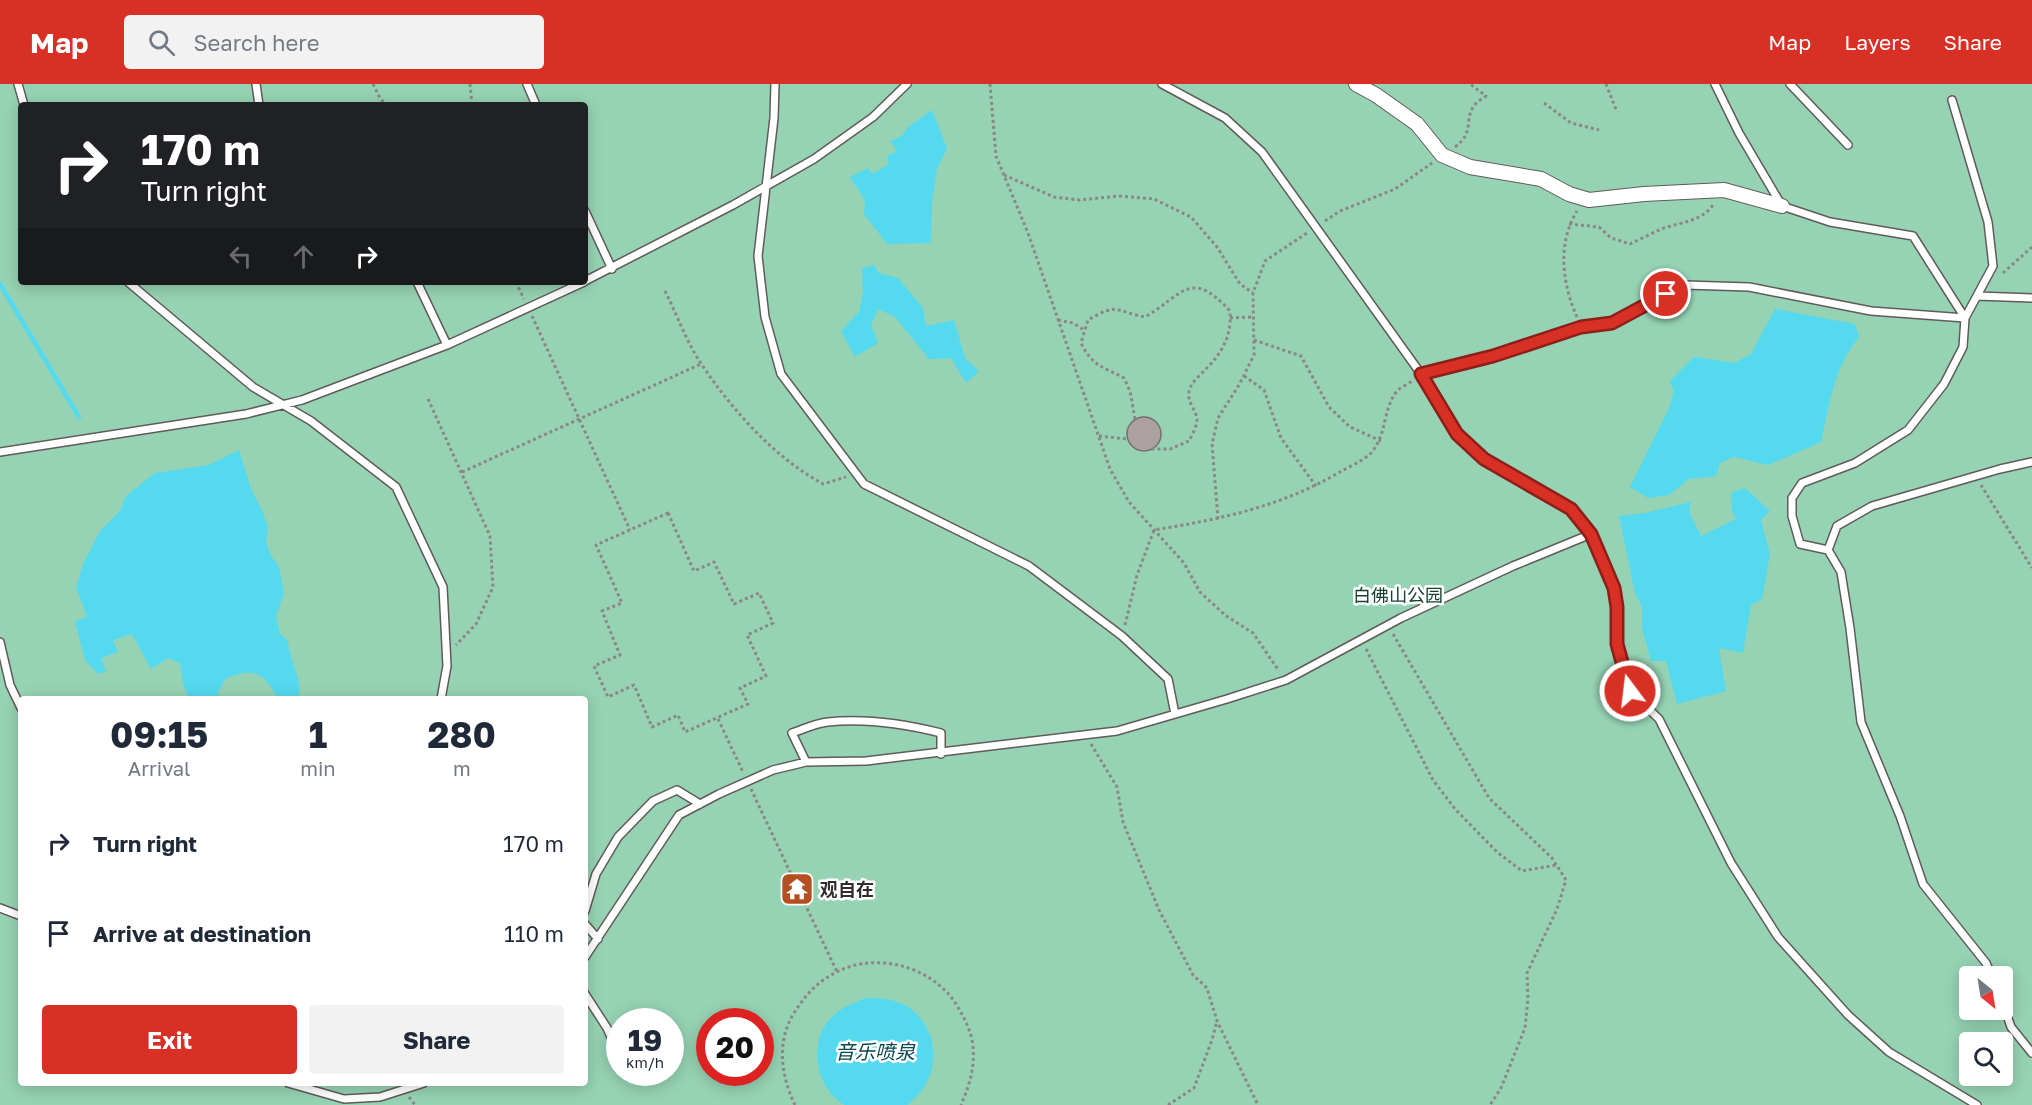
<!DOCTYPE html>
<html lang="en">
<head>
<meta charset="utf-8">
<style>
  :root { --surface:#fff; --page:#f2f2f3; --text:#1f2937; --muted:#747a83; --accent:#d93025 }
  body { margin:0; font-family:"Golos Text","Noto Sans SC",sans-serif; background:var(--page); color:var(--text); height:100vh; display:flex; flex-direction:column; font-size:22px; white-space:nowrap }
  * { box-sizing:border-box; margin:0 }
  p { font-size:20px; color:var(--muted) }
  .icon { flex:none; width:33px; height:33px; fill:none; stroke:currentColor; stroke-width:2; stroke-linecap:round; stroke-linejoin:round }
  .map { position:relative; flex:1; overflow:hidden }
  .details { position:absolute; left:18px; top:612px; width:570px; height:390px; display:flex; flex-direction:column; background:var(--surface); border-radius:6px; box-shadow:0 3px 15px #0003 }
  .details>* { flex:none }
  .guide { position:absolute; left:18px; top:18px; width:570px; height:183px; border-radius:6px; box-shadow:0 3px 15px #0003; background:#202124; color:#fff; overflow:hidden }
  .needle { width:39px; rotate:150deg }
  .buttons { position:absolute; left:1959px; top:882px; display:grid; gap:12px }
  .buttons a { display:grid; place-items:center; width:54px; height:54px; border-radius:6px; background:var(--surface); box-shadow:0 3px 15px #0003; font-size:30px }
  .speed { position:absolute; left:606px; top:924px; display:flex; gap:12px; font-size:30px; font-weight:700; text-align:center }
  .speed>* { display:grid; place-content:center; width:78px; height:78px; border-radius:50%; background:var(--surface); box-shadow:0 3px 15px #0003; line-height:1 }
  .speed small { font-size:15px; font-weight:400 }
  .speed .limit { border:9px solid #d22; background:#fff; color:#111 }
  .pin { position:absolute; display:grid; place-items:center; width:51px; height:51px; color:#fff; margin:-26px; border:3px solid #fff; border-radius:50%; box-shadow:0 2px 6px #0007 }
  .me { position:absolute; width:66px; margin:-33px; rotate:345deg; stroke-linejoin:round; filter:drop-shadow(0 0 4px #0008) }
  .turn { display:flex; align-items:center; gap:21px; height:126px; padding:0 24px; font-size:27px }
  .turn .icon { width:78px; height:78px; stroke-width:2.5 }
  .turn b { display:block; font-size:42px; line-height:51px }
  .lanes { display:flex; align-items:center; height:57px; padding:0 24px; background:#0003; justify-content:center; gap:30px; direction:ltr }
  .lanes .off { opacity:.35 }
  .eta { display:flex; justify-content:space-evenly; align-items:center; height:102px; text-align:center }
  .eta b { font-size:36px; font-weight:700; line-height:42px }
  .primary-button { display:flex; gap:12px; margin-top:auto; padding:12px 24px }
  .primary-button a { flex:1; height:69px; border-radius:6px; background:var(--accent); color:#fff; font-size:24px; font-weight:700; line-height:69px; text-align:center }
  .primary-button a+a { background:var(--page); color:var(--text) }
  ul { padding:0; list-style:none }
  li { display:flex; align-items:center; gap:18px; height:90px; padding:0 24px }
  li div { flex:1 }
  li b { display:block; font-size:22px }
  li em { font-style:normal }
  header { display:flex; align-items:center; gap:36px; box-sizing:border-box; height:84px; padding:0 30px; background:var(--accent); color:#fff }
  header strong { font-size:28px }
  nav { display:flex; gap:33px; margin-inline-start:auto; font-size:21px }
  .search { width:420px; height:54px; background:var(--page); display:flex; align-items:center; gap:15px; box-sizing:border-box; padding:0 21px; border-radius:6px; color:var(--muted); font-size:22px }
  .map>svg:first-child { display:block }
  .green { fill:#96d3b4; fill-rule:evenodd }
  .water { fill:#54d9ee }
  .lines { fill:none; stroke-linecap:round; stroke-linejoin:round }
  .stream { stroke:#54d9ee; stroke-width:4.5 }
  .building { fill:#aaa1a0; stroke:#78706f; stroke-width:1.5 }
  .lane-casing { stroke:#615b57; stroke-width:10 }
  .street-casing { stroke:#615b57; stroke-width:16 }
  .path { stroke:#8c8784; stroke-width:3; stroke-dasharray:3 3; stroke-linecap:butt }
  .lane { stroke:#fff; stroke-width:7 }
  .street { stroke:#fff; stroke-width:14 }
  .route-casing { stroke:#8d1f18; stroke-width:15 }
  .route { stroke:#d93025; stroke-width:10 }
  .labels { text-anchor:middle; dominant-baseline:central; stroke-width:5; stroke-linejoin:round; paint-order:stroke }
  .park-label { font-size:18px; fill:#15412e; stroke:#fff }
  .poi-label { font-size:18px; font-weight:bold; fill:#302d2c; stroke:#fff; text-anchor:start }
  .water-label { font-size:20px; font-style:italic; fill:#09464f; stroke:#fff }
</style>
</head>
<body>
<header>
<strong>Map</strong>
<div class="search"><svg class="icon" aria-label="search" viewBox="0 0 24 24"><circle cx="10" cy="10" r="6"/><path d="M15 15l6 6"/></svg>Search here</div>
<nav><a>Map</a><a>Layers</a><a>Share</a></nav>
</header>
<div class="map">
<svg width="2032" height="1021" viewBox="0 0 2032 1021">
  <rect width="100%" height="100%" fill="#e7dfdb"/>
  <path class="green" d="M0 0H2032V1021H0ZM21 21H585V198H21ZM21 615H585V999H21ZM1970 892H2002V926H1970ZM620 938H670V988H620ZM710 938H760V988H710ZM1970 958H2002V992H1970Z"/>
  <path class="water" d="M932 26 947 64 937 85 932 117 931 159 887 160 864 130 865 116 850 93 868 84 872 90 889 80 887 73 897 66 890 57 902 52 908 43Z
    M875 181 878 189 898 194 923 224 926 242 954 236 965 274 979 287 966 299 951 274 929 275 895 233 878 225 871 241 878 259 855 273 841 247 859 228 863 209 862 184Z
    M1775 225 1855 240 1859 253C1833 285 1830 319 1821 358L1768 381 1734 373 1720 379 1716 392 1689 395 1669 411 1648 414 1630 403 1669 324 1674 307 1670 297 1694 273 1735 279 1751 270Z
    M239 366 251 405 263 428 268 445 266 457 270 470 279 483 284 509 276 532 280 550 288 557C289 576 304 597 298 615H278C263 587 256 584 226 594L218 608V615H189L183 600 180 579 168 574 151 585 132 550 113 556 118 568 101 574 106 587 98 590 85 576 75 538 87 532 76 504 83 480 100 447 120 427 126 412 155 389 209 381Z
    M1745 404 1770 427 1761 436 1770 470 1762 515 1751 521 1743 569 1719 564 1726 607 1677 620 1666 577H1651L1642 544V523L1635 509 1619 432 1645 429 1691 418 1689 428 1701 452 1736 435 1732 427 1731 409Z
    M867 914C881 914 896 915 908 923 943 947 941 997 907 1021H845C814 1004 807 955 834 931 844 922 855 918 867 914Z"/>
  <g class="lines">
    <path class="stream" d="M0 200 79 333"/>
  </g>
  <path class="building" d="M1127 350a17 17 0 1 1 34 0a17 17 0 1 1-34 0Z"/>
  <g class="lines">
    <defs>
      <path id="lane" d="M18 0 24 21
        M256 0 259 21
        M527 0 536 21
        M775 0 774 34 758 172 765 233 781 290 864 400 1029 482 1122 552 1168 595 1175 630
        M1162 0 1225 34 1262 68 1421 290 1457 350 1484 375 1571 425 1591 450 1614 504 1618 523 1617 560 1630 607 1659 635 1731 779 1778 853 1848 931 1889 968 1977 1021
        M1715 0 1739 49 1782 122 1830 138 1913 152 1965 234
        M1790 0 1848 61
        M585 127 612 185
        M585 197 733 121 814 75 873 33 907 0
        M128 198 253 303 311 337 396 403 443 503 447 582 441 615
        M417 198 447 261
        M1977 212 2032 214
        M1421 290 1493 272 1581 243 1613 239 1685 201 1749 203 1871 227 1965 234
        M0 368 246 330 302 316 447 261 584 198
        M1828 466 1800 460 1792 432V414L1802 399 1855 379 1908 346 1944 300 1963 263 1965 234 1993 182 1988 138 1952 16
        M0 558 10 601 21 624
        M806 678 792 649C804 645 816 639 828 638 866 634 905 640 941 649V670
        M0 824 21 832
        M585 827 596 790 618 753 653 717 677 706 700 720
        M585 840 598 855
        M585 873 679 731 719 710 773 686 806 678 866 677 1117 647 1227 615 1286 596 1401 534 1513 482 1591 450
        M1992 892 1986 879 1923 800 1900 732 1861 638 1850 544 1841 488 1828 466 1837 442 1872 422 2000 385 2032 378
        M585 910 607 944 619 971
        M2002 917 2011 943 2032 969
        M288 999 344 1015 380 1013 424 999"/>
      <path id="street" d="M1356 0 1376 11 1417 40 1442 71 1470 83 1541 95 1569 110 1589 116 1644 110 1724 106 1782 122"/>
    </defs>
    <use href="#lane" class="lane-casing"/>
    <use href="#street" class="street-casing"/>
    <path class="path" d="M373 0 380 14 386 21
      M470 0 472 21
      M990 0 996 72 1028 149 1110 385 1129 418 1184 479 1200 508 1225 531 1253 549 1279 587
      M1606 0 1617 28
      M1544 19 1571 39 1599 46
      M1455 63C1475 48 1464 35 1474 22 1476 18 1482 15 1486 12L1470 0
      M1004 91 1054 113 1079 116 1119 112 1154 115 1191 133 1217 163 1240 200 1253 209
      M1325 137 1340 127 1395 105 1432 79
      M1569 140 1599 143 1611 154 1630 160C1640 155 1651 150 1661 145 1680 138 1701 138 1713 121
      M2003 189 2032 163
      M516 198 524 215
      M665 207C677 231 687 259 702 281 733 327 774 373 823 400L846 393
      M532 232 630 446
      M1577 233C1562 199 1557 160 1577 127
      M1230 234 1253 233
      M1058 236 1073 239 1084 246
      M1254 256 1301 272 1329 323 1350 343 1381 357
      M1244 292 1264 306 1281 354 1316 402
      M428 315 490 452 493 503 476 540 456 561
      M1135 335 1130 307 1124 294C1102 282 1093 283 1081 259L1088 236C1119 218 1114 227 1145 233 1182 212 1190 183 1230 227 1232 252 1222 269 1205 286 1200 291 1193 297 1190 304 1185 317 1196 325 1197 335 1197 343 1192 351 1189 357L1170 365H1152
      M1099 352 1127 355
      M462 388 701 280
      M1981 401 2032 484
      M668 429 694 487 714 478 734 520 759 509 773 539 747 551 766 592 740 604 748 620 685 648 678 631 652 643 634 601 608 613 594 582 620 571 602 527 622 519 596 461Z
      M1218 435 1212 360 1218 334 1239 301 1254 271 1253 209 1265 177 1307 149
      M1125 541 1137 491 1154 446C1221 435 1280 423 1340 388 1350 382 1363 377 1371 369 1388 349 1382 326 1397 307 1401 303 1408 300 1412 297
      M1393 550 1489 714 1552 774 1566 796 1557 825 1527 889 1528 914 1525 944 1501 1004 1490 1021
      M1366 565 1433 696 1455 725 1497 768 1522 787 1557 781
      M718 635 743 688
      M1091 660 1117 703 1123 738 1159 826 1193 891 1207 904 1217 937 1258 1021
      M751 705 837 888
      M409 1013 415 1021
      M795 1021C781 992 776 958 794 929 803 915 813 902 828 893 868 866 927 879 954 917 963 931 972 947 973 963 975 985 969 1002 961 1021
      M1168 1021 1194 1004 1212 956 1217 937"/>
    <use href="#lane" class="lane"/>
    <use href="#street" class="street"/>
  </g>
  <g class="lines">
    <defs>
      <path id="route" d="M1630 607 1617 560V523L1614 504 1591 450 1571 425 1484 375 1457 350 1421 290 1493 272 1581 243 1612 239 1666 210"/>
    </defs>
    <use href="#route" class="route-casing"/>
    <use href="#route" class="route"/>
  </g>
  <defs>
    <symbol id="temple-square" viewBox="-11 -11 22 22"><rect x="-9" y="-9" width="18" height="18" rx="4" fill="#b44f22" stroke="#fff"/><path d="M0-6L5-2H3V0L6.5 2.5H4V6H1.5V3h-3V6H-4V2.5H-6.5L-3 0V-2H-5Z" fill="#fff"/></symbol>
  </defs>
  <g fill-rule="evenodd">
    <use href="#temple-square" x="778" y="786" width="38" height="38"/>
  </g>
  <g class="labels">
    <g class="park-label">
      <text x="1398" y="511">白佛山公园</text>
    </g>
    <g class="poi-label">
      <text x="820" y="805">观自在</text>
    </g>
    <g class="water-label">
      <text x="875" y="967">音乐喷泉</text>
    </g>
  </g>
</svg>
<div class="buttons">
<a><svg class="needle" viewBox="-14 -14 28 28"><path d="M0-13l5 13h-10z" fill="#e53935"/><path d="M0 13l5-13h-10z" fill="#747a83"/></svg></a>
<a><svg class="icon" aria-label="search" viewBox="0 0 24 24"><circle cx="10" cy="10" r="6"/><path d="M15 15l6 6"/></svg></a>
</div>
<div class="speed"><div>19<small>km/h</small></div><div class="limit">20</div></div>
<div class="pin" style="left:1666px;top:210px;background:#d93025"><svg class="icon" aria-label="arrive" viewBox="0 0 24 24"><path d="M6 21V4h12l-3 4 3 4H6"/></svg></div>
<svg class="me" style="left:1630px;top:607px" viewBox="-20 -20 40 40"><circle r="17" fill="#d93025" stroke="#fff" stroke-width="3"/><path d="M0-11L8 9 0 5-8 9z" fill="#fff"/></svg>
<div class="guide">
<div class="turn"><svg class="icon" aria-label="right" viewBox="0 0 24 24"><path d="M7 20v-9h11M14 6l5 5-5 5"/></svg><div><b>170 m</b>Turn right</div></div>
<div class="lanes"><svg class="icon off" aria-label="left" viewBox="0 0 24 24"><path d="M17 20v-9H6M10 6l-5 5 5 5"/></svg><svg class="icon off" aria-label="ahead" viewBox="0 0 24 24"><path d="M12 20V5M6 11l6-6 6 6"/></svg><svg class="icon" aria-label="right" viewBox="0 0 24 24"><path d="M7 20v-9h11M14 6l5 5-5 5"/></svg></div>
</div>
<section class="details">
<div class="eta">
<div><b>09:15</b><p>Arrival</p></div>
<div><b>1</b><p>min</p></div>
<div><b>280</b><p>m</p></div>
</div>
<ul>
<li><svg class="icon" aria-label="right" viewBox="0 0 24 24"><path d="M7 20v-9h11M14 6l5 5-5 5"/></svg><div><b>Turn right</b></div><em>170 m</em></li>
<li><svg class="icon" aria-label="arrive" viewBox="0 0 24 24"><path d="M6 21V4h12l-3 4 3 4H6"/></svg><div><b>Arrive at destination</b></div><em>110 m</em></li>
</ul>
<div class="primary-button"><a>Exit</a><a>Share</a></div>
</section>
</div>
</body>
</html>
